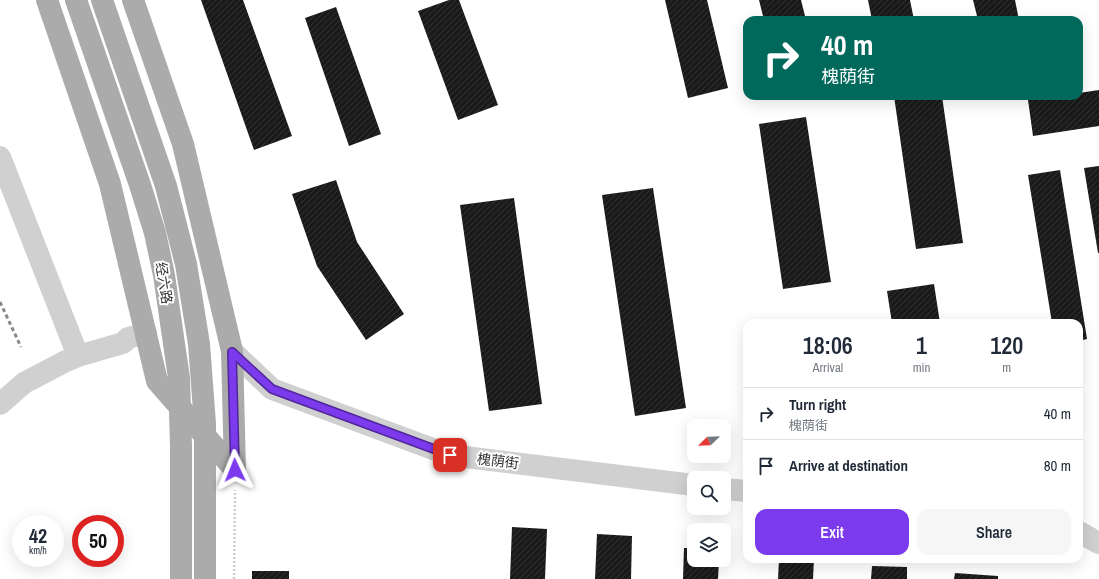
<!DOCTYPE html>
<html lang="en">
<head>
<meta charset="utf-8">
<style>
  :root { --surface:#fff; --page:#f6f6f7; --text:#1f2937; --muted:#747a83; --line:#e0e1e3; --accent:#7c3aed }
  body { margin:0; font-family:"Archivo Narrow","Noto Sans SC",sans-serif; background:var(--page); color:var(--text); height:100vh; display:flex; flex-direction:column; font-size:15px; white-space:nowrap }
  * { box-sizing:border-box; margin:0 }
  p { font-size:13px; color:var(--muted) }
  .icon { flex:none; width:22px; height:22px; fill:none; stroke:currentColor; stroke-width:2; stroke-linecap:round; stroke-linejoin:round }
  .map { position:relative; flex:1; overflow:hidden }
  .drawer { position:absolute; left:743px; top:319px; width:340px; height:244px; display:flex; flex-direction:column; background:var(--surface); border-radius:12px; box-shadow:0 4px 16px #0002 }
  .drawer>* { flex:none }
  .banner { position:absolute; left:743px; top:16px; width:340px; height:84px; border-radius:12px; box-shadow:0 4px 16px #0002; background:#00695c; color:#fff; overflow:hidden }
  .needle { width:26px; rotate:247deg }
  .buttons { position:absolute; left:687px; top:419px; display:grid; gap:8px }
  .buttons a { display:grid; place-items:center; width:44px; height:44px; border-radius:8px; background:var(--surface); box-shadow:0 4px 16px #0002; font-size:20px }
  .speed { position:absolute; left:12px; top:515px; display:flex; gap:8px; font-size:20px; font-weight:700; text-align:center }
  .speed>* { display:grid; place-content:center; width:52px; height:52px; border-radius:50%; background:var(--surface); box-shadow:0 4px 16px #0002; line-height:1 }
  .speed small { font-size:10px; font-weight:400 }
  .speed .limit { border:6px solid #d22; background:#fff; color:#111 }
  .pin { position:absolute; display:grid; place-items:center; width:34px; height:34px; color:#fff; margin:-17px; border-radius:8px; box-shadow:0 2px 6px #0006 }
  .me { position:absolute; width:44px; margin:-22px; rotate:358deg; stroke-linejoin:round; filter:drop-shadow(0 0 3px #0008) }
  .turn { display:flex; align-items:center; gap:14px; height:84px; padding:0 12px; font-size:18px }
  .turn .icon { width:52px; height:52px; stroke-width:2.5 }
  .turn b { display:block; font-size:28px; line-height:34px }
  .eta { display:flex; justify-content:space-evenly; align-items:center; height:68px; text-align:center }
  .eta b { font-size:24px; font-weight:600; line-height:28px }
  .cta { display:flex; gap:8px; margin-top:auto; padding:8px 12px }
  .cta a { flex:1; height:46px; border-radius:12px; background:var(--accent); color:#fff; font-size:16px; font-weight:600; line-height:46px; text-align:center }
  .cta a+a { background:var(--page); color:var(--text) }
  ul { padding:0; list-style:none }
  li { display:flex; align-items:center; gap:12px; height:52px; padding:0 12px; border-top:1px solid var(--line) }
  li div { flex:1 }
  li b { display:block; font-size:15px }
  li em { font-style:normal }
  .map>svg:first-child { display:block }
  .building { fill:url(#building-hatch) }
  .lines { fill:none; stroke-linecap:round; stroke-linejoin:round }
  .path { stroke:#cdcdcd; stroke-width:2.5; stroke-dasharray:2 2; stroke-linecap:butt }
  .minor { stroke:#d0d0d0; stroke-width:22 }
  .major { stroke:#ababab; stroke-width:22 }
  .rail { stroke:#888; stroke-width:3; stroke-dasharray:4 3; stroke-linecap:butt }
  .major-bridge { stroke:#ababab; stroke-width:22 }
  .route-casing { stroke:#51269a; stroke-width:10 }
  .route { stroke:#7c3aed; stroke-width:7 }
  .labels { text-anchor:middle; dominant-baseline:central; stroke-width:4; stroke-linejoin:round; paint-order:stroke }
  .street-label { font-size:14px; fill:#333; stroke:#fff }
</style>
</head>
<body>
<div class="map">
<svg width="1099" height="579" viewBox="0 0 1099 579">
  <defs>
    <pattern id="building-hatch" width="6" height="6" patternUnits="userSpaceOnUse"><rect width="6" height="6" fill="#1a1a1a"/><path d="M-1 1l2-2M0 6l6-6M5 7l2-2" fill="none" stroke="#333"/></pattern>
  </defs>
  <rect width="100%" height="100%" fill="#fff"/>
  <path class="building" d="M201 0H243L292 136 254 150Z
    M449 0H459L498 105 458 120 418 11Z
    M665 0H707L728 88 688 98Z
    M759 0H801L806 20H764Z
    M868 0H910L914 20H872Z
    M973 0H1015L1019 20H978Z
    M336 7 381 134 349 146 305 18Z
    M1099 90V126L1033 136 1028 100 1059 96H1079V93Z
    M894 96H942L963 243 916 249Z
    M806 117 831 282 783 289 759 124Z
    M1099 166V253H1098L1084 168Z
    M1060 170 1087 339 1079 341V323H1052L1028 175Z
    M336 180 357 242 404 314 366 340 317 266 292 194Z
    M653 188 686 408 635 416 602 195Z
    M514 198 542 404 489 411 460 205Z
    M934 284 940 323H892L887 291Z
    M815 320V323H794V322Z
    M512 527 547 529 545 579H510Z
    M597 534 632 536 631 579H595Z
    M684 548H694V560H719L718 579H683Z
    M779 559H814L813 579H778Z
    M872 566 907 567V579H871Z
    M252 571H289V579H252Z
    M955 573 998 576V579H954Z"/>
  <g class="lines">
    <path class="path" d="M234 579 235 490"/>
    <path class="minor" d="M0 157 78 356
      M232 351 272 389 449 455 694 485
      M0 404 24 383 66 361 78 356 123 343 128 338 146 333
      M724 489 747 491
      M1079 532 1099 543"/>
    <path class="major" d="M47 0 110 184 157 381 235 470
      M133 0 183 144 232 351 235 470"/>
    <path class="rail" d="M0 302 21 347"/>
    <path class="major-bridge" d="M76 0 140 185 155 233 164 275 179 378 181 446V579
      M102 0 166 186 186 264 199 344 205 424V579"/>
  </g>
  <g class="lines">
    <defs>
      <path id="route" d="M235 470 232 352 272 389 450 455"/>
    </defs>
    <use href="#route" class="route-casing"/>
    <use href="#route" class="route"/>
  </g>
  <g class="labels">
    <g class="street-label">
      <text transform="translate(164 283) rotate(81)">经六路</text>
      <text transform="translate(498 461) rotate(7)">槐荫街</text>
    </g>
  </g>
</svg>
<div class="buttons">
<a><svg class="needle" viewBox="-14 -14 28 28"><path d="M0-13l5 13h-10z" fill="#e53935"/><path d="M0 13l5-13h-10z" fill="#747a83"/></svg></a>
<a><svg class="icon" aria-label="search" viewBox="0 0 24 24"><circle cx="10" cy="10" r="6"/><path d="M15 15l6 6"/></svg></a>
<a><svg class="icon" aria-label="layers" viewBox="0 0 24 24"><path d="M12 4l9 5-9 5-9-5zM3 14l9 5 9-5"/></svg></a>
</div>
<div class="speed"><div>42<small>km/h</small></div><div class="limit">50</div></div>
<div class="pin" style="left:450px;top:455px;background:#d93025"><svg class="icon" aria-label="arrive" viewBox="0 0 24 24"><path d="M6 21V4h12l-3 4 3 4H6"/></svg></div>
<svg class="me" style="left:235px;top:470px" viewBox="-20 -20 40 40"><path d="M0-17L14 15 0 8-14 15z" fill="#7c3aed" stroke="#fff" stroke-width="4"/></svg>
<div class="banner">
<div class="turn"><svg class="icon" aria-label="right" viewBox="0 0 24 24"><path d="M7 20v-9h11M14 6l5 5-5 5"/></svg><div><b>40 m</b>槐荫街</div></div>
</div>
<section class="drawer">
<div class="eta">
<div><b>18:06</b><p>Arrival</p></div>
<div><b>1</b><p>min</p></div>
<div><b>120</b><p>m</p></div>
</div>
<ul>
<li><svg class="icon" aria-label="right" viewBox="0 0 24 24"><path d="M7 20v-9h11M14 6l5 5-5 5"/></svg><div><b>Turn right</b><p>槐荫街</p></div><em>40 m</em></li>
<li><svg class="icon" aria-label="arrive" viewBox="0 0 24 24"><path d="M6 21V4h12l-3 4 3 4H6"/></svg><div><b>Arrive at destination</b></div><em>80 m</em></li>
</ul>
<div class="cta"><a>Exit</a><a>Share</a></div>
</section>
</div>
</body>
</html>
